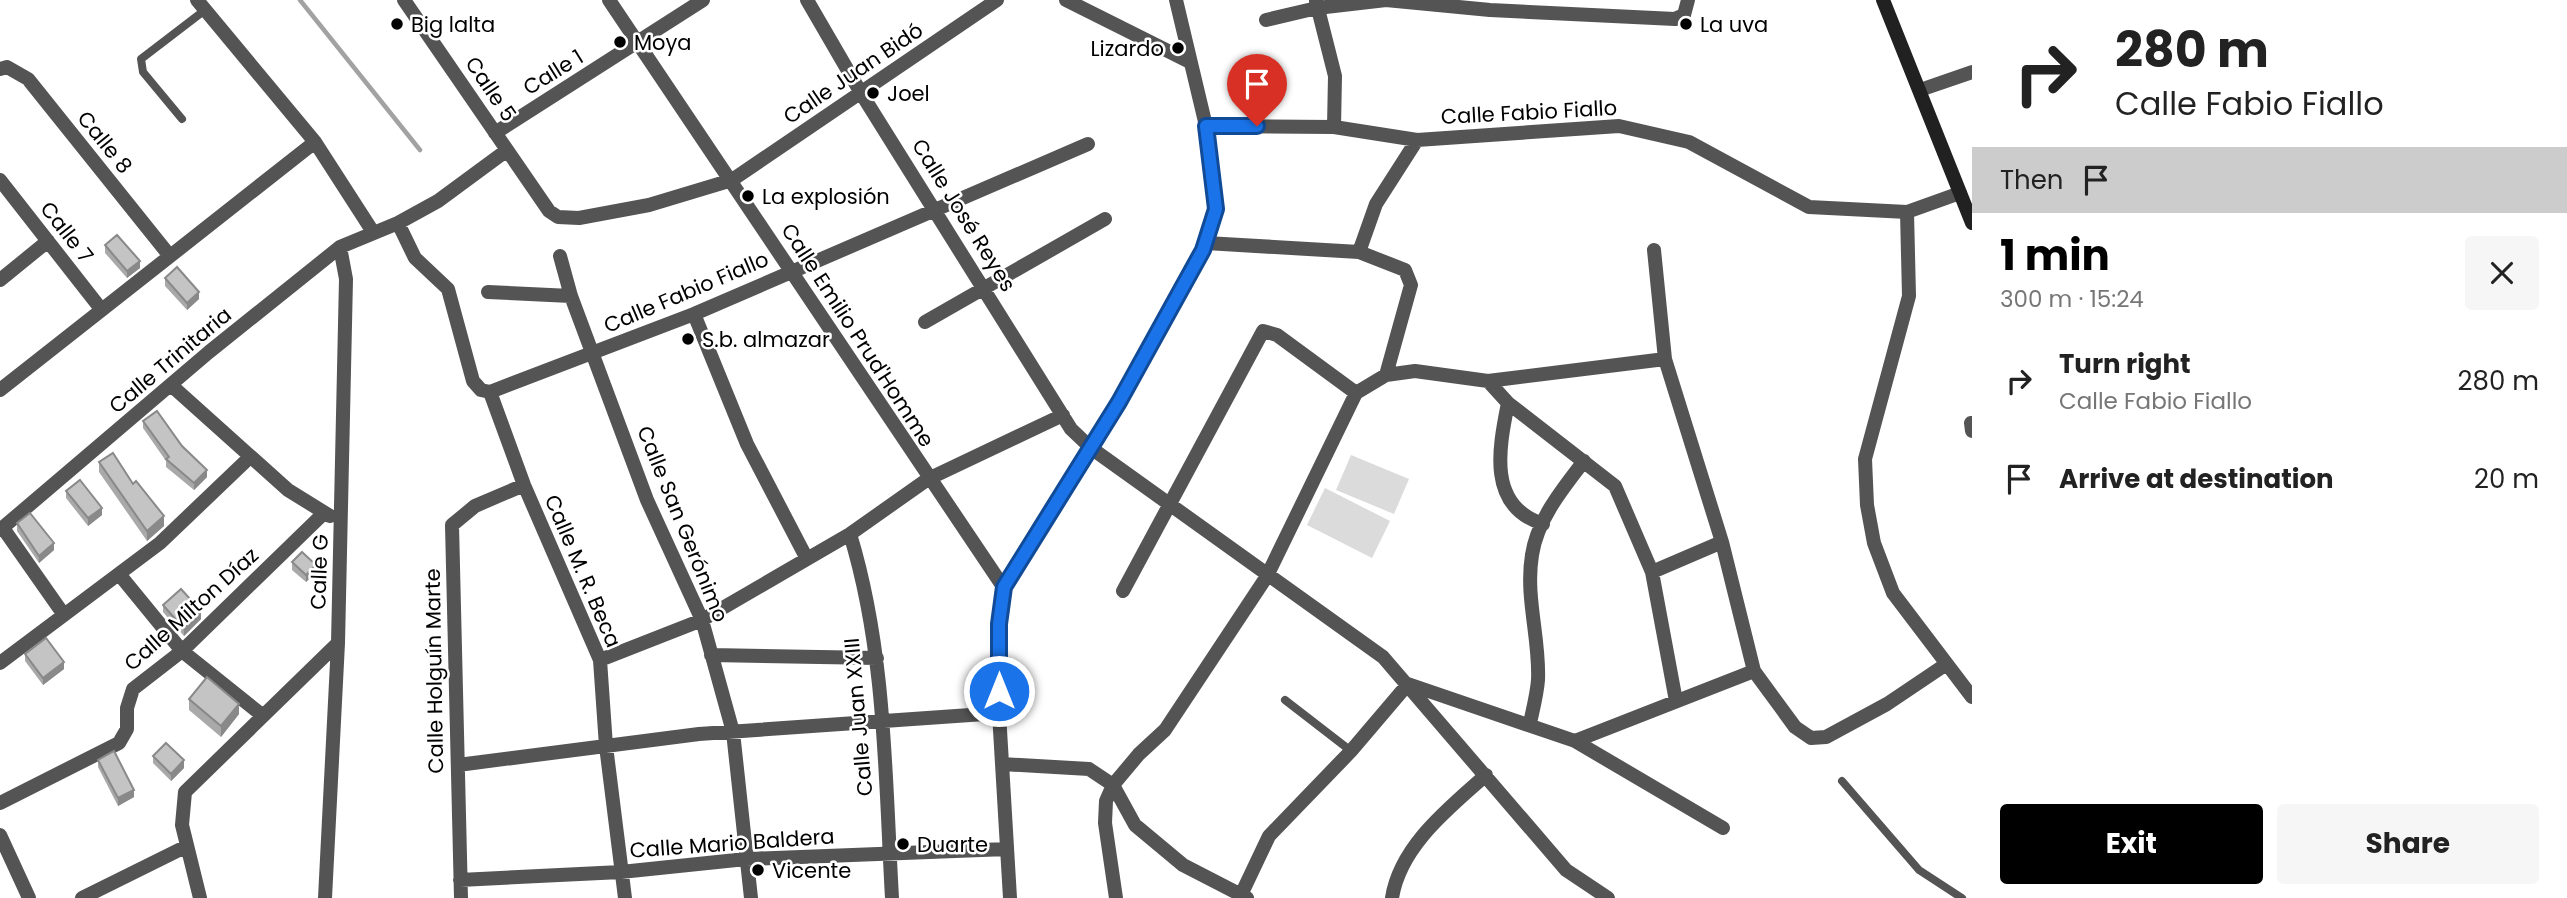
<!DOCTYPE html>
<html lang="en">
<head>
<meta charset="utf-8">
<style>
  :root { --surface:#fff; --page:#f6f6f6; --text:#222; --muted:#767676; --accent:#000 }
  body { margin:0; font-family:Poppins,sans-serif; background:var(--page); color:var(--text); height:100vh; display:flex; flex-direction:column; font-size:26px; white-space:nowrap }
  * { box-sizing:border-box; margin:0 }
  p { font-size:23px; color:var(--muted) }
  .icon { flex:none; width:38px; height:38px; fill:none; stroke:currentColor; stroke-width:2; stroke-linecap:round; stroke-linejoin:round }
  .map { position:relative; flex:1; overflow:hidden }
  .side { display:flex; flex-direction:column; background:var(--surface); width:595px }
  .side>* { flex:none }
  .banner { background:#fff; color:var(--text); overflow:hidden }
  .pin { position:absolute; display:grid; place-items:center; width:60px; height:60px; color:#fff; margin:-72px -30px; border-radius:50% 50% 50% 0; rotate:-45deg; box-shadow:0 0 7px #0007 }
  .pin .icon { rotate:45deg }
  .me { position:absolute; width:77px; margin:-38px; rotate:0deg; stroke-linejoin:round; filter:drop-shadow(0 0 5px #0008) }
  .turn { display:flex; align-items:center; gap:24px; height:147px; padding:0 28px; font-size:32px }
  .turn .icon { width:91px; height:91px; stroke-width:2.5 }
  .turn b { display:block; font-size:49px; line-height:60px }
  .then { display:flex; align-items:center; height:66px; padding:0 28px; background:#0003; gap:14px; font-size:26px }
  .round { display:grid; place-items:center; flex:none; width:74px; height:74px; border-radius:7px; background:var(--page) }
  .summary { display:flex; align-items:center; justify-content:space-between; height:119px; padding:0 28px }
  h1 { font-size:42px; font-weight:700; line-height:52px; color:var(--accent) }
  .action { display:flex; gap:14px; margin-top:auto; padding:14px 28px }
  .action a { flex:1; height:80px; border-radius:7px; background:var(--accent); color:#fff; font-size:28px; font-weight:700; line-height:80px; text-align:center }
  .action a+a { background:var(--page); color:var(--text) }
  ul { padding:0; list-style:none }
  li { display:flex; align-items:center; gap:21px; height:98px; padding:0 28px }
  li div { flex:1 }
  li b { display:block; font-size:26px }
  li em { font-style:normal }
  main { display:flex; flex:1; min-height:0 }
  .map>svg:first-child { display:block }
  .green { fill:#dbdbdb }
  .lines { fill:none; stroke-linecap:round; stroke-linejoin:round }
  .stream { stroke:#a2a2a2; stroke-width:4.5 }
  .lane { stroke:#545454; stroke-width:8 }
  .street { stroke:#545454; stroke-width:14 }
  .secondary { stroke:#212121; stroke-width:14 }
  .wall { fill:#a9a9a9 }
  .shaded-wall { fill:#898989 }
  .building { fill:#c4c4c4; stroke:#898989; stroke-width:2 }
  .route-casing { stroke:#114b97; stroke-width:18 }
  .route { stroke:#1a73e8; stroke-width:12 }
  .poi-dot { fill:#000; stroke:#fff; stroke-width:2.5 }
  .labels { text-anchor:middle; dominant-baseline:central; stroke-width:5; stroke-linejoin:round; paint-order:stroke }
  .poi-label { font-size:21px; fill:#000; stroke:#fff; text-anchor:start }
  .street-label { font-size:21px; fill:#000; stroke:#fff }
</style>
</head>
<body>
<main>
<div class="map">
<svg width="1972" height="898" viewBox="0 0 1972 898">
  <rect width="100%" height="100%" fill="#fff"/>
  <path class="green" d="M1351 455 1409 479 1394 514 1336 490Z
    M1325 488 1390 521 1372 558 1307 525Z"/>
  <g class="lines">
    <path class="stream" d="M300 0 420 150"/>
    <path class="lane" d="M182 119 143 72 141 59 205 10
      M1285 700 1351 751
      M1842 781 1919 870 1962 898"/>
    <path class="street" d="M197 0 315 142 373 232
      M404 0 549 211 558 217 579 218 649 205 732 180 997 0
      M609 0 1004 588
      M807 0 861 93 1071 429 1091 448 1383 657 1566 870 1608 898
      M1066 0 1188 61
      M1316 1 1335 76 1334 127
      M1266 20 1317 8 1386 0 1490 10 1675 19 1684 15 1688 0
      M0 69 7 67 28 79 169 255
      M1920 90 1972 72
      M1206 126 1334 127 1417 140 1619 126 1689 142 1809 207 1907 212 1960 193
      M495 133 703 0
      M0 180 101 309
      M1907 212 1909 296 1865 459 1867 505 1874 543 1893 593 1972 697
      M398 223 415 258 448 289 473 381 481 390 490 392
      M1206 243 1359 252 1405 270 1411 285 1386 375
      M1654 250 1665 359 1722 542 1754 671 1795 727 1811 738 1826 737 1887 704 1945 665
      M1359 252 1376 204 1417 140
      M560 256 571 296 647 500 702 620 733 732 751 898
      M0 280 48 241
      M488 292 571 296
      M694 314 747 444 807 559
      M925 322 1105 219
      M1488 381 1665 359
      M172 386 288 490 330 516
      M0 390 315 142
      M490 392 694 314 1088 144
      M490 392 524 485 600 660 606 746 625 898
      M1508 403C1499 448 1487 506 1543 524
      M1971 423 1972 431
      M3 528 64 615
      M0 530 209 352 340 247 398 223 438 201 506 151
      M850 534C886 652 885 776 892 898
      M1652 572 1722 542
      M119 574 182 651 262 715
      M1123 591 1263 331 1277 335 1356 393
      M711 655 877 658
      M600 660 702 620 850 534 928 479 1063 415
      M0 663 160 543 250 457
      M1530 723C1533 709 1537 694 1538 680 1540 639 1525 597 1532 555 1537 520 1563 488 1584 461
      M1575 741 1754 671
      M1002 764 1089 769 1113 785 1135 825 1183 865 1247 898
      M458 765 699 734 999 713
      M0 803 119 743 127 729V708L133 689 182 651 323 514
      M0 835 29 898
      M460 880 621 872 746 859 1007 849
      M1241 895 1269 836 1351 751 1408 684 1575 741 1723 828
      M82 898 187 846
      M200 898 182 825 185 792 338 643
      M325 898 338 643 346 279 340 247
      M461 898 452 525 475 506 524 485
      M1010 898 999 713V624L1004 588 1119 402 1203 250 1216 209 1206 126 1176 0
      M1116 898 1105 823 1106 801 1113 785 1139 754 1165 730 1267 576 1356 393 1386 375 1415 371 1488 381 1508 403 1615 486 1652 572 1676 701
      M1392 898C1400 846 1449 808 1486 775"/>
    <path class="secondary" d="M1883 0 1972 223"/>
  </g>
  <path class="wall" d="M105 245 140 268 127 278 105 253Z
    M165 278 199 299 187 310 165 286Z
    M143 421 182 446 207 477 194 490 166 467V461L143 428Z
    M99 462 133 484 164 526 147 541 99 472Z
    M66 491 102 515 88 526 66 498Z
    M17 523 54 550 39 563 17 531Z
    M292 562 316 572 306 582 292 570Z
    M163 605 201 619 184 636 163 612Z
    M25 654 64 669 43 685 25 661Z
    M189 699 239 714 221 737 189 710Z
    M153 756 184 768 171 781 153 763Z
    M98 760 134 797 118 806 98 767Z"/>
  <path class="shaded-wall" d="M140 261V268L127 278V271Z
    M199 292V299L187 310V303Z
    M207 470V477L194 490V483Z
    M102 508V515L88 526V518Z
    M164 516V526L147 541V531Z
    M54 543V550L39 563V556Z
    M316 565V572L306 582V575Z
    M201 611V619L184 636V629Z
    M64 662V669L43 685V678Z
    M239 704V714L221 737V726Z
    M184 760V768L171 781V774Z
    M134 790V797L118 806V798Z"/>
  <path class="building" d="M117 235 140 261 127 271 105 245Z
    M177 267 199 292 187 303 165 278Z
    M157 411 182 446 207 470 194 483 166 459 169 457 143 421Z
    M113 453 133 484 136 481 164 516 147 531 99 462Z
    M80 480 102 508 88 518 66 491Z
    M30 513 54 543 39 556 17 523Z
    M302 552 316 565 306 575 292 562Z
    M181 589 201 611 184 629 163 605Z
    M46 638 64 662 43 678 25 654Z
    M207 677 239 704 221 726 189 699Z
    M166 743 184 760 171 774 153 756Z
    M114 751 134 790 118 798 98 760Z"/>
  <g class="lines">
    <defs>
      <path id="route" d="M999 691V624L1004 587 1119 402 1203 250 1216 209 1206 126H1257"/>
    </defs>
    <use href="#route" class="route-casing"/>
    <use href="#route" class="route"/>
  </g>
  <g class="poi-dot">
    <circle cx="397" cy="24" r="7"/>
    <circle cx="1686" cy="24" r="7"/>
    <circle cx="620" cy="42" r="7"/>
    <circle cx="1178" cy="48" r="7"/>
    <circle cx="873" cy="93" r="7"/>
    <circle cx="748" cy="196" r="7"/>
    <circle cx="688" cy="339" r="7"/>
    <circle cx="903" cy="844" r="7"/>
    <circle cx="758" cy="870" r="7"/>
  </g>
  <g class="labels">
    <g class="poi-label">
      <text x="411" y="24">Big lalta</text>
      <text x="1700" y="24">La uva</text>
      <text x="634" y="42">Moya</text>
      <text x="1164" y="48" text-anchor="end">Lizardo</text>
      <text x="887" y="93">Joel</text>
      <text x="762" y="196">La explosión</text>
      <text x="702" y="339">S.b. almazar</text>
      <text x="917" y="844">Duarte</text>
      <text x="772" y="870">Vicente</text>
    </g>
    <g class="street-label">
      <text transform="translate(553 72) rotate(-32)">Calle 1</text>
      <text transform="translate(853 73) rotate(-34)">Calle Juan Bidó</text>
      <text transform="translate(491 89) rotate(56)">Calle 5</text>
      <text transform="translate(1529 112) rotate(-3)">Calle Fabio Fiallo</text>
      <text transform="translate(105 142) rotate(51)">Calle 8</text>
      <text transform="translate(964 215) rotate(58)">Calle José Reyes</text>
      <text transform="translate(67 232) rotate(52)">Calle 7</text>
      <text transform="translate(686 292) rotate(-23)">Calle Fabio Fiallo</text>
      <text transform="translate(858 335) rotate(57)">Calle Emilio Prud'Homme</text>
      <text transform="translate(170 360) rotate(-40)">Calle Trinitaria</text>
      <text transform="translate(683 524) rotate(68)">Calle San Gerónimo</text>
      <text transform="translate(583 571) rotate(67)">Calle M. R. Beca</text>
      <text transform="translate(319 572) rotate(-88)">Calle G</text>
      <text transform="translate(191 609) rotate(-42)">Calle Milton Díaz</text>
      <text transform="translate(434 671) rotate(-91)">Calle Holguín Marte</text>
      <text transform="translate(858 717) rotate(-95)">Calle Juan XXIII</text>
      <text transform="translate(732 843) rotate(-4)">Calle Mario Baldera</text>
    </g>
  </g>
</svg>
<div class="pin" style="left:1257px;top:126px;background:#d93025"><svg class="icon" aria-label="arrive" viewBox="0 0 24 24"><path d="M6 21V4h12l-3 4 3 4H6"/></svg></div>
<svg class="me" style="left:999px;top:691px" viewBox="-20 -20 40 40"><circle r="17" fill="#1a73e8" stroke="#fff" stroke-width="3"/><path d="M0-11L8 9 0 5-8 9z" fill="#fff"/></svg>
</div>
<section class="side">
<div class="banner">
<div class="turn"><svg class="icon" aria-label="right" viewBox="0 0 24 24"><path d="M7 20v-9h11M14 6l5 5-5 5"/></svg><div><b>280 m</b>Calle Fabio Fiallo</div></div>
<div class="then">Then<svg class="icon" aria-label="arrive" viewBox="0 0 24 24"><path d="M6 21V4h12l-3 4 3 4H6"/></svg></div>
</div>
<div class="summary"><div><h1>1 min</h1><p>300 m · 15:24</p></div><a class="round"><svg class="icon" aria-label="close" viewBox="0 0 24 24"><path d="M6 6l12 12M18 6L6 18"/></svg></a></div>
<ul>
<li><svg class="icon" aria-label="right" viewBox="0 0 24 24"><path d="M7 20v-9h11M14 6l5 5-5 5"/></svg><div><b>Turn right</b><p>Calle Fabio Fiallo</p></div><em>280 m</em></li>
<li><svg class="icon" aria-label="arrive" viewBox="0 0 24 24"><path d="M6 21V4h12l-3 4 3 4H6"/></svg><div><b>Arrive at destination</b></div><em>20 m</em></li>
</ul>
<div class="action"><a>Exit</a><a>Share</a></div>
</section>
</main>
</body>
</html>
